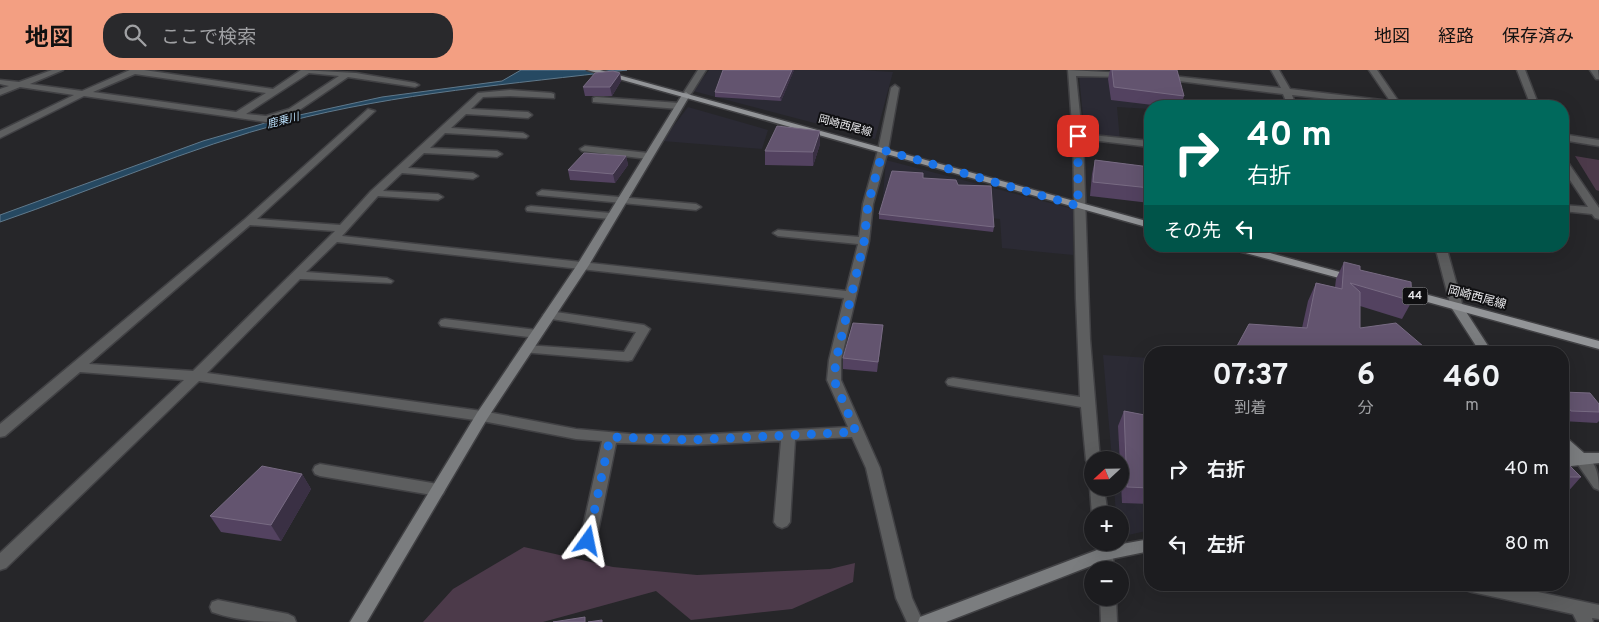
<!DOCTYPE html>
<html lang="ja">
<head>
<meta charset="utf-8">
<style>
  :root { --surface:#1c1c1f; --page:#29292c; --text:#f1f3f6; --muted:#a0a1a4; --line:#3a3a3d; --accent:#f39f82 }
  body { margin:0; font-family:Overpass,"Noto Sans JP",sans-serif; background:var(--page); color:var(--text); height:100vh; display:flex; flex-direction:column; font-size:19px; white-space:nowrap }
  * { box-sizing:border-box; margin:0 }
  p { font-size:16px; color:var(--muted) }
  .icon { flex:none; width:28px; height:28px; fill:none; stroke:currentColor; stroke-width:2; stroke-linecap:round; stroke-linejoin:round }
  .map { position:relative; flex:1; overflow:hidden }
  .sheet { position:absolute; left:1144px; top:276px; width:425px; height:245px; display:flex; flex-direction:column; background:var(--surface); border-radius:20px; box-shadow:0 5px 20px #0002,0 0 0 1px var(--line) }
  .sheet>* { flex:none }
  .guide { position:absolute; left:1144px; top:30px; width:425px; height:152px; border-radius:20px; box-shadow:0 5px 20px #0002,0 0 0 1px var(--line); background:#00695c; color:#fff; overflow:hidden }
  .needle { width:32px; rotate:248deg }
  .tools { position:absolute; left:1084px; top:381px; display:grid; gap:10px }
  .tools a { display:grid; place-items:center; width:45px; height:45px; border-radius:50%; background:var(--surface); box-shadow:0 5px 20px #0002,0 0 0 1px var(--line); font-size:25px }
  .pin { position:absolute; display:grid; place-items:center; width:42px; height:42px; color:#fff; margin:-21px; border-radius:10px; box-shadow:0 2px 8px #0006 }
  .me { position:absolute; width:55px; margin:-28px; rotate:12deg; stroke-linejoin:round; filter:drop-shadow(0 0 4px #0008) }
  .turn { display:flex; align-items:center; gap:18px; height:105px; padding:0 20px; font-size:22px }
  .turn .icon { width:65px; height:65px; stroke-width:2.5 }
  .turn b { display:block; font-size:35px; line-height:42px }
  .then { display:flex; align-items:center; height:48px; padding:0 20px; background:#0003; gap:10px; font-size:19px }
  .eta { display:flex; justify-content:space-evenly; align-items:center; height:85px; text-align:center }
  .eta b { font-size:30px; font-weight:700; line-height:35px }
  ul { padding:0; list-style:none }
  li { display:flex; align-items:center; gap:15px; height:75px; padding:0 20px }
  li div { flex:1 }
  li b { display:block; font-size:19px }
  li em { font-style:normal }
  header { display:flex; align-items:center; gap:30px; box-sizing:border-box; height:70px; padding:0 25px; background:var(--accent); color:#111 }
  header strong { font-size:24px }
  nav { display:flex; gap:28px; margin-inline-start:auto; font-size:18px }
  .search { width:350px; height:45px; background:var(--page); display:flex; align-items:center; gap:12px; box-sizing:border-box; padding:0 18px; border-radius:20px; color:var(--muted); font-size:19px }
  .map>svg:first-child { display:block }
  .built { fill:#2b2a34 }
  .green { fill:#4c3a4a }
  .water { fill:#264962; stroke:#60798b }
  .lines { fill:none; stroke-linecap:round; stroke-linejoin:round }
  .street-casing { stroke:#414144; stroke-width:3 }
  .secondary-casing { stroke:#414144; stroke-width:3 }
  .primary-casing { stroke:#414144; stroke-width:3 }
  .street { fill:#5d5e5f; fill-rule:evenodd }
  .secondary { fill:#7b7d7f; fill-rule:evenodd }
  .primary { fill:#939598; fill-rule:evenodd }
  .wall { fill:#534260 }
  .shaded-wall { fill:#3a3044 }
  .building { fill:#63546f; stroke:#786b83 }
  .route { stroke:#1a73e8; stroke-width:9; stroke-dasharray:0 16.2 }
  .labels { text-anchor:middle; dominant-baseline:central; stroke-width:4; stroke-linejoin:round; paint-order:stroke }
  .far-water-label { font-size:11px; font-style:italic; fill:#b6daf5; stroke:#0f0f11 }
  .far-street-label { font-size:11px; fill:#e8e8eb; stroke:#0f0f11 }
  .shield { fill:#0f0f11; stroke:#a7a7aa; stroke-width:1 }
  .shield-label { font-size:11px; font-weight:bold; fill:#e8e8eb }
  .street-label { font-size:12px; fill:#e8e8eb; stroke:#0f0f11 }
</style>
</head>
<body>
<header>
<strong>地図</strong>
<div class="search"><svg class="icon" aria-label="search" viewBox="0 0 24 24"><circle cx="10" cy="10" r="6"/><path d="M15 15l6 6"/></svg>ここで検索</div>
<nav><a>地図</a><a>経路</a><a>保存済み</a></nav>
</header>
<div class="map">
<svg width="1599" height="552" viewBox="0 0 1599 552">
  <rect width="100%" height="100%" fill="#262629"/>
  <path class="built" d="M709 0H860L893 2 875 69 693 21Z
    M1079 5 1177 14 1184 36H1150V39L1117 37 1120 71 1085 67Z
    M688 37 768 60 762 79 662 71Z
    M886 90 1073 139V185L1002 178 1000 149 882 137Z
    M1103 285 1150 288V460L1120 467V445H1116L1114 418H1120V390H1112Z"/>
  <path class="green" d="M1575 86 1599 90V121L1596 120Z
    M524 477 613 497 697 505 830 499 855 493 853 512 792 539 691 550 656 521 543 552H423L453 519Z"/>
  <path class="water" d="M521 0H627C513 14 397 23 286 52 188 78 96 119 0 152V145L203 71 272 51 382 27 502 11Z"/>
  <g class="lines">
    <defs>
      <path id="street" d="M52 0H63L30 14 82 21 130 0H144L273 19 301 0 356 3 415 13 419 15 415 17 348 7 295 43 266 52 84 26 0 68V61L74 25 20 17 0 25V19L9 16 0 14V10L19 12ZM309 3 339 6 289 39 266 46 246 44ZM135 4 266 23 236 42 93 22Z
        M698 0H706L689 27H683L682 25Z
        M1068 0 1125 3 1129 5 1125 7 1076 6 1082 64 1150 71V77L1083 69 1090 269 1100 390H1092V395L1088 394 1086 390 1081 337 953 316 948 315 946 312 948 309 953 308 1080 327 1076 229 1073 68Z
        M1271 0H1279L1290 19 1390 31 1369 0H1377L1399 32 1415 36H1391L1292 25 1296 36H1288L1283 24 1163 9 1159 7 1163 5 1281 18Z
        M1517 0H1525L1539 36H1531Z
        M1590 0H1598L1599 9H1596Z
        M895 15 899 18 888 80 873 134 869 171 841 290V310L880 398 912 528 923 552H907L896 528 866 398 852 367 795 370 790 452 787 456 782 458 777 456 774 452 781 371 691 375 616 373 596 471 594 476 588 477 582 476 580 471 602 371 576 369 482 351 199 311 6 498 0 500V483L184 310 80 302 5 366 0 367V354L244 150 368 39 375 41 257 149 340 155 371 121 478 23 510 20 551 23 554 24V28L510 26 483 27 471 39 528 42 532 45 528 48 466 44 451 58 523 63 528 66 526 68 445 63 430 78 497 81 502 84 497 87 424 83 408 98 473 103 478 106 473 109 402 103 383 121 438 124 443 127 438 130 378 126 342 166 846 221 858 174 778 166 773 163 778 160 859 167 863 134 878 80 891 18ZM250 155 335 161 193 301 89 294ZM337 172 844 228 829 290 827 310 848 357 691 365 631 364 576 359 482 341 207 303 300 209 391 213 393 211 387 208 306 202Z
        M596 27 679 33 683 36 679 39 593 32V28Z
        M1562 64 1599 70V76L1562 70Z
        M585 76 648 83 653 86 648 89 582 81 580 79Z
        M1562 87 1565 88 1599 138V149L1595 148 1592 144 1562 141V135L1588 137 1562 98Z
        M542 120 696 134 701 137 696 140 538 125 537 123Z
        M531 136 610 143 615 146 610 149 527 141 526 139 527 137Z
        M1435 176H1446L1463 237 1461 240H1453L1451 237Z
        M549 241 644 255 650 259 632 290 628 291 522 282 520 279 526 275 624 282 636 262 545 248 543 245Z
        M445 249 537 260 543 264 537 268 441 256 439 253 441 250Z
        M1581 384C1596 388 1599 406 1599 420L1594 418 1574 389 1576 385Z
        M320 394 438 414 443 416 445 420 443 424 438 426 320 406 315 404 313 400 315 396Z
        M1092 414V418H1104L1108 445H1092L1090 418Z
        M1096 472H1112L1114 500H1098Z
        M1464 515H1505L1599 535V549L1592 548 1593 552H1577L1573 544 1472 522 1466 520Z
        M1100 528H1116L1117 552H1101Z
        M218 530 288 544 294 547 296 552C268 552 240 552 212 542L210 537 212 532Z"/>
      <path id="secondary" d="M686 22 690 25 589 195 487 349 367 552H350L477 343 577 195 682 25Z
        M1457 233 1461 234 1492 282H1480L1451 237Z
        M1562 367 1567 368 1584 383H1599V393L1562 397V387L1568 386 1562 381Z
        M1150 469V481L1106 490 946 552H918L920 547 1105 477Z"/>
      <path id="primary" d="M587 0H600L1150 152V158Z
        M1226 176H1244L1358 207 1360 209 1354 212 1227 178Z
        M1395 216 1599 271V279L1391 222 1389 220Z"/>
    </defs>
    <use href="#street" class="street-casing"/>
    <use href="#secondary" class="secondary-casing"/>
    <use href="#primary" class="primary-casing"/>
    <use href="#street" class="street"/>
    <use href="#secondary" class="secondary"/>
    <use href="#primary" class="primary"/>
  </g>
  <path class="wall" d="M794 0 781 31 715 27V22Z
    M1110 0H1177L1184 26 1181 36H1161L1111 30 1108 9Z
    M620 3 621 11 612 26H585L583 17Z
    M820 74 813 96 765 95V81Z
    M626 86 628 95 615 113 570 110 568 100Z
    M1095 90 1150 97V133L1090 126 1092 104Z
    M923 108 958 115 994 157 993 162 879 149V144Z
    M1344 192 1360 200 1412 231 1402 249 1360 236V258L1430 282H1234L1237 276 1302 258 1308 231 1316 213 1335 217 1336 209Z
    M882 266 877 302 843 299V288Z
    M1562 322 1599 334V351L1597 353 1562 351Z
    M1124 341 1150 346V434L1122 433 1118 356Z
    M1562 388 1581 407 1565 425H1562Z
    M302 404 311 419 281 471 221 462 210 446Z"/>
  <path class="shaded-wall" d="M792 0H794L781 31 780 27Z
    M620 3 621 11 612 26 610 17Z
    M820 61V74L813 96V82Z
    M626 86 628 95 615 113 613 104Z
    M883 255 882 266 877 302 878 292Z
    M302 404 311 419 281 471 271 455Z"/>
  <path class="building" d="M723 0H792L780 27 715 22Z
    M1112 0H1177L1184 26 1114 17Z
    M613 1 620 3 610 17H583L595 3Z
    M777 56 820 61 813 82 765 81Z
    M584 83 626 86 613 104 568 100Z
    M1095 90 1150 97V118L1093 112Z
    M892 101 923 103V108L956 110 958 115 991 116 994 157 879 144Z
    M1344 192 1360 196V200L1411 212 1412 231 1350 213 1360 222V258L1396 253 1430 282H1240L1237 276 1249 254 1307 258 1316 213 1342 219Z
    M853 253 883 255 878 292 843 288Z
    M1562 322 1590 323 1599 334V342L1571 341 1562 329Z
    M1124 341 1150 346V418L1127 417Z
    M1562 388 1581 407H1562Z
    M262 396 302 404 271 455 210 446Z
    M585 547V552H553Z
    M602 550V552H588Z"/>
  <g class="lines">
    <path class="route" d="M588 471 610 367 691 370 856 362 834 310 836 290 864 172 868 134 883 80 1078 136V66"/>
  </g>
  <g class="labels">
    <g class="far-water-label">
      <text transform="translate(283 51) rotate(-14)">鹿乗川</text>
    </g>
    <g class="far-street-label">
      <text transform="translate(845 56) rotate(15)">岡崎西尾線</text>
    </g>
    <rect class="shield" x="1402.5" y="217.5" width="25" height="17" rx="4"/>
    <g class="shield-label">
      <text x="1415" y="226">44</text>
    </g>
    <g class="street-label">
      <text transform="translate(1477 228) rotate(15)">岡崎西尾線</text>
    </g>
  </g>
</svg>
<div class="tools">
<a><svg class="needle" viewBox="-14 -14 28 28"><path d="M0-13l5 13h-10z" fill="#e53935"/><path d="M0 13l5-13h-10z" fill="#a0a1a4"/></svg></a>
<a>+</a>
<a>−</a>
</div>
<div class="pin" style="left:1078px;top:66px;background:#d93025"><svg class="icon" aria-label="arrive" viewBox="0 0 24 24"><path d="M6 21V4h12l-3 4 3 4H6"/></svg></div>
<svg class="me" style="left:588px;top:471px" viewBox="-20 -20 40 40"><path d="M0-17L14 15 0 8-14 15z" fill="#1a73e8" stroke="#fff" stroke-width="4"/></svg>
<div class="guide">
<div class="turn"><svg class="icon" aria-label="right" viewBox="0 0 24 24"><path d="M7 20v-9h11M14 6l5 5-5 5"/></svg><div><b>40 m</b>右折</div></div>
<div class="then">その先<svg class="icon" aria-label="left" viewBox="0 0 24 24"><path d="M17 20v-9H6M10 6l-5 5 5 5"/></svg></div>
</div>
<section class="sheet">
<div class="eta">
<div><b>07:37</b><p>到着</p></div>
<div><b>6</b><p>分</p></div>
<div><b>460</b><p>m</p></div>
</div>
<ul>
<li><svg class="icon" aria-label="right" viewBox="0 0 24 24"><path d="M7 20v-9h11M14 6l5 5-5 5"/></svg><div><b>右折</b></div><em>40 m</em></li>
<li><svg class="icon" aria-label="left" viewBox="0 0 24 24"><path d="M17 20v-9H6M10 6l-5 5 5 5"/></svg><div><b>左折</b></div><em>80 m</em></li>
</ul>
</section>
</div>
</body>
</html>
